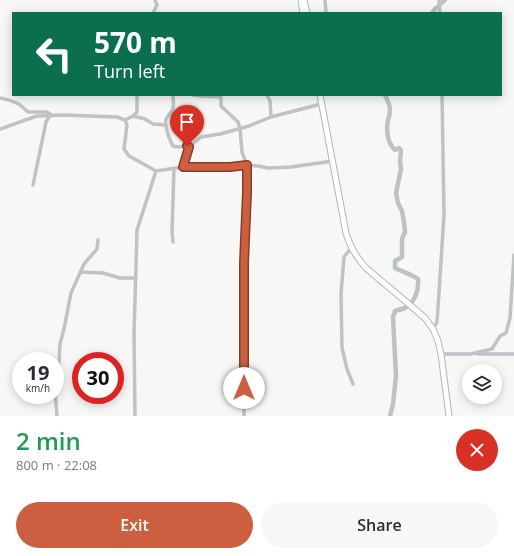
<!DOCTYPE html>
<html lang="en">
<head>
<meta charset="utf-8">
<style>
  :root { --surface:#fff; --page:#f7f7f7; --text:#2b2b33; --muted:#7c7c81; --accent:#cc5f3f }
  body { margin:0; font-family:"Open Sans",sans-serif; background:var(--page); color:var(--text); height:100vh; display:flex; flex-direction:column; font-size:15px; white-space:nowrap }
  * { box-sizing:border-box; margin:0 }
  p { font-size:13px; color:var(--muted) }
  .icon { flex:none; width:22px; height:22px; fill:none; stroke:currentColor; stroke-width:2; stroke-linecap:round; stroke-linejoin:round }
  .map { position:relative; height:416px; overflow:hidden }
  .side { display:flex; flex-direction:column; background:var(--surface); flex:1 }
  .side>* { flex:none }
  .top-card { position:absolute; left:12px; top:12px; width:490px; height:84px; border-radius:0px; box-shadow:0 2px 10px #0003; background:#0b6e4f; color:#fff; overflow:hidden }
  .fabs { position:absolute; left:462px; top:364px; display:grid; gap:8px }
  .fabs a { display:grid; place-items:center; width:40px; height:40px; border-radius:50%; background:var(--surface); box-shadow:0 2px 10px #0003; font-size:20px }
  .speed { position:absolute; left:12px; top:352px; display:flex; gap:8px; font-size:20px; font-weight:700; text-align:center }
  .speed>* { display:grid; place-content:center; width:52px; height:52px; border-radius:50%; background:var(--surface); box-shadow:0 2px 10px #0003; line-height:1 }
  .speed small { font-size:10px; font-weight:400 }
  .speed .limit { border:6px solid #d22; background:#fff; color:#111 }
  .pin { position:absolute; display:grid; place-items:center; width:34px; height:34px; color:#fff; margin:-41px -17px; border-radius:50% 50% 50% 0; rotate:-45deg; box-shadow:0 0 4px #0007 }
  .pin .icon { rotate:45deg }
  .me { position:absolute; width:44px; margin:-22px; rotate:0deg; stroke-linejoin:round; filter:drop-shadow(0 0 3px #0008) }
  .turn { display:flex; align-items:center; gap:14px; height:84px; padding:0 16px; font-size:18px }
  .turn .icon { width:52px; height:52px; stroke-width:2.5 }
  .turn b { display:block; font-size:28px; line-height:34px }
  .round { display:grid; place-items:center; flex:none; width:42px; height:42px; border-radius:21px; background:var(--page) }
  .head { display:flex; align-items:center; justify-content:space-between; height:68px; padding:0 16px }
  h1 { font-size:24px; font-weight:600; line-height:30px; color:#1e9e55 }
  .primary-button { display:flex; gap:8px; margin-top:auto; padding:8px 16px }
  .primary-button a { flex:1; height:46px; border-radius:24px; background:var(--accent); color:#fff; font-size:16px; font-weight:600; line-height:46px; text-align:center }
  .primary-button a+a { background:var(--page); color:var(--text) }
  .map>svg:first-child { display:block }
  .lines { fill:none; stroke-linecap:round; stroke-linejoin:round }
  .river { stroke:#bbc3c7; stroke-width:4.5 }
  .highway-casing { stroke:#b3b6b9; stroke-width:7 }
  .minor { stroke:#bfc3c6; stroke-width:3.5 }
  .highway { stroke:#fff; stroke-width:5 }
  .route-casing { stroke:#853e29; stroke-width:10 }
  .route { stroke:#cc5f3f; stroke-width:7 }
</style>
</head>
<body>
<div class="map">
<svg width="514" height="416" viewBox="0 0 514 416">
  <rect width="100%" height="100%" fill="#f7f7f5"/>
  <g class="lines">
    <path class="river" d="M439 5 445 0
      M432 13 436 8
      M385 95C387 100 390 104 390 110 390 113 389 117 388 120 386 131 387 142 395 150L399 148 401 150 400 161 401 169 396 193 398 203 402 211 404 222 405 232 402 239V257L395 261V268C403 272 411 274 418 279 419 290 415 302 405 308 402 309 398 310 395 311L393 317 396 376 393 404 390 416"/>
    <defs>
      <path id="highway" d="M301 0 303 13
        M304 0 307 13
        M320 95 346 233C350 247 356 257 366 268L417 311 425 318 433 329 438 341 441 354 449 416"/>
    </defs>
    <use href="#highway" class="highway-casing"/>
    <path class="minor" d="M325 0 326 13
      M439 0 440 13
      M153 13 157 5 155 0
      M173 95C173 99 174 104 173 108 172 112 168 115 166 119 164 125 170 141 173 146 179 148 184 145 189 147
      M193 95 200 96 221 97V106L238 122 240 128 242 152 247 165V191L244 263 243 319 244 416
      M267 95 270 101 271 117
      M0 98 9 100 19 104 28 112H47L52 115
      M133 116 137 112V95
      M125 120 133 116 145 119 153 124 166 125
      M0 129 37 116 63 115 117 117 125 120 127 125 124 149 129 156 156 171 183 167 189 147 201 137 220 134 249 126 271 117 321 104
      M183 167H230L247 165 258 166 268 168 291 167 333 161
      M33 185 46 122 49 117 51 116
      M173 242 172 232 174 169
      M351 248 344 257 341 294 342 348 347 369 353 384
      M80 272 103 273 120 278H136
      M433 329 437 322 438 308 444 215 442 95
      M441 354H471
      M470 354 492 349 500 336 506 333 510 318 514 255
      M477 354H514
      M55 376 59 363 60 344 64 329 71 293 84 264 97 249 98 240
      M55 391 57 416
      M135 416 134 334 137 230 156 171"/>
    <use href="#highway" class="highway"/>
  </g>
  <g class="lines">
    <defs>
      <path id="route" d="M187 146 189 147 183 167H230L247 165V192L244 263V388"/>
    </defs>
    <use href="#route" class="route-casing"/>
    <use href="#route" class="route"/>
  </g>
</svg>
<div class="fabs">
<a><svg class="icon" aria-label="layers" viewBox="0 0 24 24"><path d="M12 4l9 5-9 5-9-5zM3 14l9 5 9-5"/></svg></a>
</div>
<div class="speed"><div>19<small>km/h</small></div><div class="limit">30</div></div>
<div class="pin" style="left:187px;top:146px;background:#d93025"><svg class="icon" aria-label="arrive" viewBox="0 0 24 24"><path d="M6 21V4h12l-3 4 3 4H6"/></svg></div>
<svg class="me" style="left:244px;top:388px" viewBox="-20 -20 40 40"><circle r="19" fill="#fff"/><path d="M0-13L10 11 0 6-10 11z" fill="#cc5f3f"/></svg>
<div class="top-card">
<div class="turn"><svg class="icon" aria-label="left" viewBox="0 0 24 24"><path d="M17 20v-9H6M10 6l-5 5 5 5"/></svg><div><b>570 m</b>Turn left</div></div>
</div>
</div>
<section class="side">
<div class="head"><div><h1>2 min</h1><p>800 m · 22:08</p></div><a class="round" style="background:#d93025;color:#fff"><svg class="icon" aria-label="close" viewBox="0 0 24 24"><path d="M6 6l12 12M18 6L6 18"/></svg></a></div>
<div class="primary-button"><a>Exit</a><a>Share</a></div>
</section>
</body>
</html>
